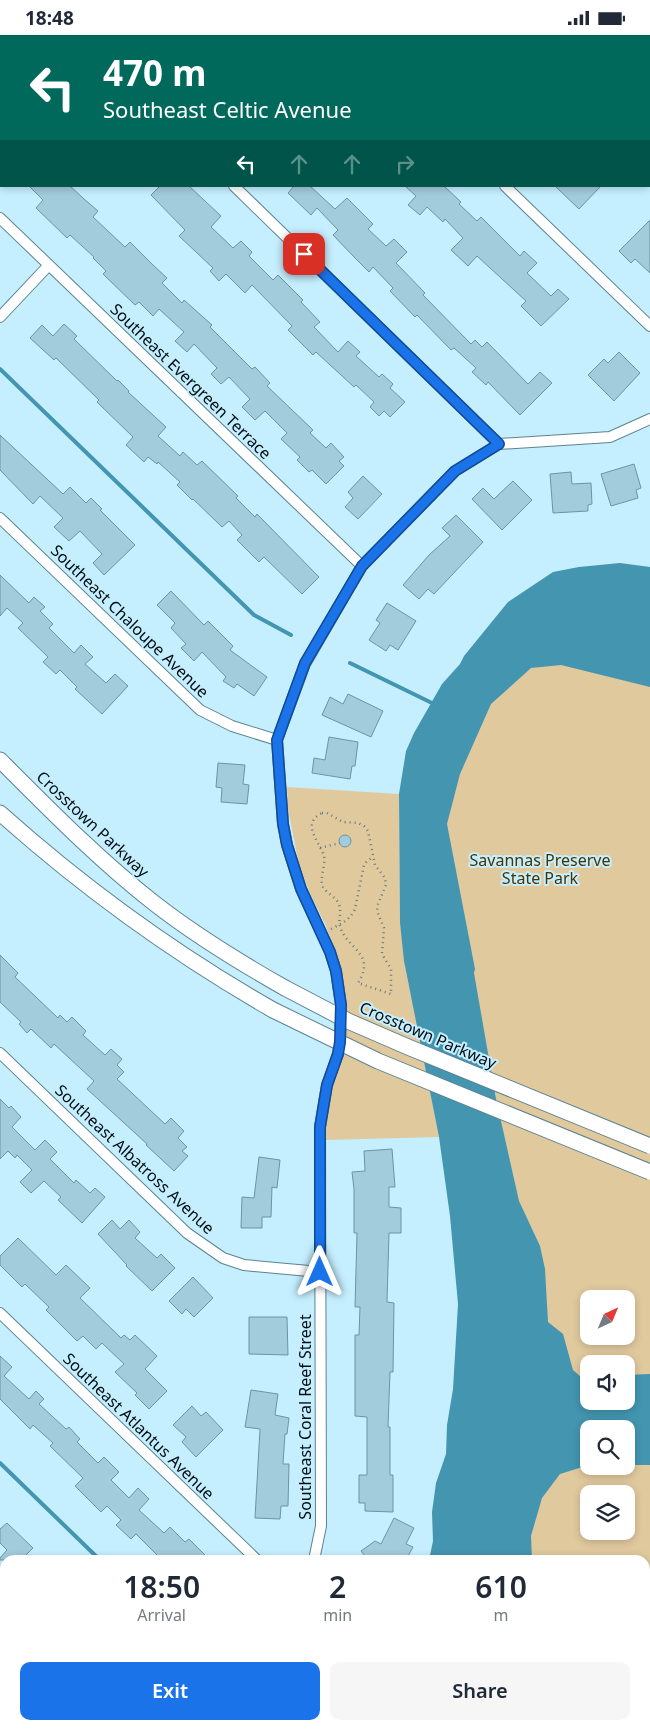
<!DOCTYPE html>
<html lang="en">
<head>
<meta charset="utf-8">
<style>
  :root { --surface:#fff; --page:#f6f6f7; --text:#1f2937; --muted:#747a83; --accent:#1a73e8 }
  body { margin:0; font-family:"Noto Sans",sans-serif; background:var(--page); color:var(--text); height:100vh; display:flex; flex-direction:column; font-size:19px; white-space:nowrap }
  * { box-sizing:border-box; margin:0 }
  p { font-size:16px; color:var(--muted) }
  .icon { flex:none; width:28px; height:28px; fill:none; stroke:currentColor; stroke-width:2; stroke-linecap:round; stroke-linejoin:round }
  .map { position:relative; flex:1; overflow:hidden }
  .drawer { position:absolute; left:0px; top:1520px; width:650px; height:175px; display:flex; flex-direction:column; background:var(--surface); border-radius:15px 15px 0 0; box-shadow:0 2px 8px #0003 }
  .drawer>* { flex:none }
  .top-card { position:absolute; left:0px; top:0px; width:650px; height:152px; box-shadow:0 2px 8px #0003; background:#00695c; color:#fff; overflow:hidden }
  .needle { width:32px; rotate:44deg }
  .fabs { position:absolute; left:580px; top:1255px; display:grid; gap:10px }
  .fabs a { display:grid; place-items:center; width:55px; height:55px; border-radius:10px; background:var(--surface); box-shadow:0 2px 8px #0003; font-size:25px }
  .pin { position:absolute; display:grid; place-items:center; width:42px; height:42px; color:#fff; margin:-21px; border-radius:10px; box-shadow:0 2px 8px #0006 }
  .me { position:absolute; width:55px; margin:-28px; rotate:0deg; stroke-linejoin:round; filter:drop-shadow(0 0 4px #0008) }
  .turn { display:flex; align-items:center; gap:18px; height:105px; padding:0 20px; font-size:22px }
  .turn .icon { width:65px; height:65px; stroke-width:2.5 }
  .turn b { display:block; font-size:35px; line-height:42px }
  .lanes { display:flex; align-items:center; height:48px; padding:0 20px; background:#0003; justify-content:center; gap:25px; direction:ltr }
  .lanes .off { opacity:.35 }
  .eta { display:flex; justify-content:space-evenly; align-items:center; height:85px; text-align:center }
  .eta b { font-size:30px; font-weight:600; line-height:35px }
  .primary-button { display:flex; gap:10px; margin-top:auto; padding:10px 20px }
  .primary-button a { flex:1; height:58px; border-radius:10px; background:var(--accent); color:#fff; font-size:20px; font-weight:600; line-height:58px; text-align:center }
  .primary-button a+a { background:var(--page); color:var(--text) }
  .status { display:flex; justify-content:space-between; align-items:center; height:35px; padding:0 25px; background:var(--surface); direction:ltr }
  .status svg { height:14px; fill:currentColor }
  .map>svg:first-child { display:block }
  .green { fill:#e1c99e; fill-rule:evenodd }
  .water { fill:#4395b0 }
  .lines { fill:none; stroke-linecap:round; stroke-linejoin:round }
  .stream { stroke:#4395b0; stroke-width:4 }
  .building { fill:#a2cbdb; stroke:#6c94a3 }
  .street-casing { stroke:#5c8392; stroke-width:12 }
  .secondary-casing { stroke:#5c8392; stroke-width:17 }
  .path { stroke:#607b86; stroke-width:2.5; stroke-dasharray:1 4; stroke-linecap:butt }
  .street { stroke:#fff; stroke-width:10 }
  .secondary { stroke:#fff; stroke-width:15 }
  .secondary-bridge-casing { stroke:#5c8392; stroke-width:17; stroke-linecap:butt }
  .secondary-bridge { stroke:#fff; stroke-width:15 }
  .route-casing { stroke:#114b97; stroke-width:12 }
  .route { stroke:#1a73e8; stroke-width:9 }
  .labels { text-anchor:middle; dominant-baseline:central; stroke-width:4; stroke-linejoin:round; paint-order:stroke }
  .street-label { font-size:16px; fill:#010d13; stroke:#c5efff }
  .park-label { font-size:16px; fill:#493200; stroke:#c5efff }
</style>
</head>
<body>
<div class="status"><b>18:48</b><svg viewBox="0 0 49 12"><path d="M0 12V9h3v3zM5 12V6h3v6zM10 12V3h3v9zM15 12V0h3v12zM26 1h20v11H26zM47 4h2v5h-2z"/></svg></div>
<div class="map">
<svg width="650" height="1695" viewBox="0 0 650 1695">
  <rect width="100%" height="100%" fill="#c5efff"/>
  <path class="green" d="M650 591V1695H346L353 1690H645V1525H490L434 715 501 621ZM589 1264H626V1301H589ZM589 1329H626V1366H589ZM589 1394H626V1431H589ZM589 1459H626V1496H589Z
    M287 752 399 759 400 888 406 937 416 983 439 1102 326 1105 325 1086 327 1073 337 1034 345 993V957L340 931 326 891 311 861 299 830 288 774Z"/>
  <path class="water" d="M620 528 650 532V652L561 630 531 633 491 669 460 739 447 789 475 934 474 938 496 1064 519 1166 540 1211 545 1234 548 1287 563 1299 573 1335 581 1342H589V1366H626V1340L650 1339V1430H626V1394H589V1430L560 1439 542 1463 531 1501 532 1525H429L433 1506 432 1477 436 1448 446 1419 447 1390 453 1354 458 1269 450 1181 439 1102 404 926 400 888 399 759 406 716 414 698 442 649 460 629 464 621 508 567 553 537 579 532Z
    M276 1690H375L368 1695H280Z
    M496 1690H636L642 1695H498Z"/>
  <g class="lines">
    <path class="stream" d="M0 334 254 580 291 600
      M350 628 432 668
      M0 1428 100 1525"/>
  </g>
  <path class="building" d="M29 151H70L83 163 98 176 93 182 125 212 130 207 153 230 167 243 162 248 182 268 184 265 212 290 210 292 252 334 255 332 270 348 267 351 313 395 310 398 326 413 331 408 344 422 339 426 344 431 326 449 312 435 309 437 297 425 300 422 281 404 287 398 265 376 255 385 242 372 250 364 229 342 221 349 211 339 217 333 194 309 187 317 175 306 184 297 159 274 153 281 139 267 135 270 103 239 106 236 93 223 94 222 70 200 67 203 36 173 43 165Z
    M160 151H189L221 181 211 192 233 213 241 206 252 217 249 221 273 245 278 240 303 265 301 267 320 287 314 292 338 317 348 306 360 317 356 321 379 342 382 339 393 349 390 353 405 367 390 382 384 376 379 381 370 372 374 367 356 350 354 352 316 317 313 320 288 295 292 291 252 250 245 258 226 239 219 246 210 236 213 233 179 201 185 195 151 160Z
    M294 151H310L335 174 347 163 373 189 368 194 386 211 394 204 407 217 396 228 425 258 423 260 471 309 475 305 482 312 487 307 528 349 540 337 552 348 520 380 488 347 486 350 472 337 476 333 454 313 451 315 417 280 415 282 390 256 393 253 373 232 369 237 355 223 333 200 338 195 317 173 311 180 288 158Z
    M405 151H444L461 167 459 169 477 186 481 182 520 221 524 216 537 228 527 238 551 261 558 254 569 264 541 291 521 271 526 266 477 221 468 231 451 215 463 203 445 184 443 187 427 172 420 180 408 170 416 161Z
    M555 151H601L579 174Z
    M650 185V238L635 224 631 228 619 216Z
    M64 289 77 301 74 304 117 346 118 345 129 356 128 357 166 392 158 401 180 421 183 417 197 430 202 426 238 461 236 463 255 482 257 479 319 542 302 559 264 522 259 527 237 505 242 500 229 486 222 492 193 464 192 465 177 450 180 447 158 427 157 429 148 422 144 427 126 410 133 402 97 367 99 365 56 323 54 325 30 303 42 290 53 301Z
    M619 317 640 338 614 366 588 340 604 324 608 328Z
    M0 400 63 459 70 452 86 468 91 463 102 474 100 475 135 510 104 540 93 528 102 519 80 496 69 506 54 492 63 483 40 461 33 469 0 435Z
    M634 429 641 453 636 455 638 463 611 471 601 439Z
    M571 437 572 449 591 448 592 469 588 470V476L553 478 550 439Z
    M363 441 382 459 358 484 345 472 353 463 348 457Z
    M513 446 532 465 502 495 472 464 483 453 494 464Z
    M456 480 483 507 434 559 428 554 419 564 403 550 429 520 450 501 442 493Z
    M0 540 29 568 34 562 45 572 40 576 53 589 49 593 74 618 81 610 93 622 85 629 106 648 115 639 128 651 102 679 75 654 77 652 60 635 56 639 43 627 48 622 18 593 23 588 7 573 0 581Z
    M171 556 204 590 208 586 233 611 230 615 267 642 254 661 237 649 234 653 223 646 226 642 202 617 194 626 181 613 186 609 171 593 175 588 157 570Z
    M387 568 416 586 398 615 390 610 386 616 369 605 380 588 376 585Z
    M348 659 383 676 371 702 322 680 330 662 343 669Z
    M329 702 358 707 355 731H352L350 744 312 738 314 723 325 725Z
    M218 728 245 730 243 749 249 750 247 769 221 767 222 753 216 752Z
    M339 806a6 6 0 1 1 12 0a6 6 0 1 1-12 0Z
    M0 920 18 938 15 942 58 983 60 980 67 987 72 982 86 996 83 1000 105 1020 111 1014 122 1024 117 1030 124 1037 117 1044 165 1089 171 1083 184 1096 178 1103 187 1112 182 1116 188 1121 174 1136 146 1110 147 1109 87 1054 94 1046 54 1009 51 1013 31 994 27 998 19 989 21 987 0 967Z
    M0 1064 9 1073 11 1071 21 1082 12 1092 35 1115 45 1105 57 1117 50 1124 74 1148 76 1145 90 1158 95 1153 105 1162 82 1188 58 1165 61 1162 44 1146 31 1158 20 1147 32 1135 17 1120 15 1123 8 1116 0 1124Z
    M392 1114 395 1152H389V1172L401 1173V1198H389L387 1267 394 1268 393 1337H390L388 1392H390V1440H393V1477L365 1476V1468H359V1440H367V1382L355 1381V1300H359L360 1272H355L357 1198H354V1154L352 1137 365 1136 364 1116Z
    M259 1122 280 1125 277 1153 272 1152 271 1182H262V1193H241L242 1162 254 1163Z
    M112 1185 120 1194 129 1185 140 1197 135 1203 157 1223 161 1219 175 1233 152 1256 126 1231 127 1230 98 1199Z
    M18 1203 56 1240 66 1230 90 1253 80 1263 121 1303 124 1300 130 1305 135 1300 157 1321 145 1334 167 1356 149 1374 135 1360 137 1358 115 1337 124 1329 102 1308 96 1314 83 1301 77 1306 46 1275 49 1272 25 1249 22 1252 0 1230V1221Z
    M193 1242 213 1263 194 1282 186 1274 182 1279 169 1266Z
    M249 1282H287L288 1320 249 1319Z
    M0 1321 12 1332 4 1341 29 1364 36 1356 44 1364 39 1369 66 1394 69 1392 80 1404 77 1407 98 1428 104 1422 119 1437 111 1445 129 1463 138 1453 149 1464 139 1475 164 1498 170 1492 185 1507 189 1504 210 1525H162L136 1499 131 1504 116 1490 121 1485 107 1471 101 1477 75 1451 83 1443 50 1411 53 1408 33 1390 30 1394 0 1364Z
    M251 1355 278 1359 275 1380 289 1383 287 1399H285L283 1429H289L288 1471H281L280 1484 255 1483 260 1394 245 1392Z
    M192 1371 201 1381 206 1377 223 1395 196 1422 182 1407 186 1402 173 1390Z
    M394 1483 414 1493 406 1509 413 1512 406 1525H368L361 1516 375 1506 381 1509Z
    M7 1488 33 1513 21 1525H0V1523L7 1515 0 1508V1494Z"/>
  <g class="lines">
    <defs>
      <path id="street" d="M79 0 80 1
        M348 0 349 1
        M614 0 615 1
        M649 34 650 35
        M234 151 499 409
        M505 151 650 291
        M0 183 362 531
        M0 282 49 230
        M0 483 200 675 232 691 277 705
        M0 1018 187 1198 223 1223 244 1230 320 1237
        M0 1278 257 1525
        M314 1525 321 1491 320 1092 327 1050 338 1019 340 1007 341 970 336 936 330 917 301 854 287 810 283 789 277 705 305 629 362 531 455 436 499 409 610 402 650 384
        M0 1582 5 1587
        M73 1695 81 1690"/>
      <path id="secondary" d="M0 725C50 775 99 825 154 868 195 900 239 927 285 953
        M0 778C84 853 175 919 273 975"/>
    </defs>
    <use href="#street" class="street-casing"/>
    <use href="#secondary" class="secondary-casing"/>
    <path class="path" d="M322 778H327L343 787 358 788 364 791 368 796 375 830 385 843 386 850 378 869 377 876 384 893 382 919 391 934V959L358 948C377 918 346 914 340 891 338 884 342 877 339 869 335 861 327 859 323 852 319 843 326 831 324 821 320 807 300 789 322 778Z
      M320 813 340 808
      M331 894C341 889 350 885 355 874L364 830 367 826 373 822"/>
    <use href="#street" class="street"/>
    <use href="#secondary" class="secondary"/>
    <defs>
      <path id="secondary-bridge" d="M285 953 348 986 408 1012 650 1111
        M273 975 378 1026 650 1137"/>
    </defs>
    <use href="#secondary-bridge" class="secondary-bridge-casing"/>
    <use href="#secondary-bridge" class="secondary-bridge"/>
  </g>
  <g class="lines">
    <defs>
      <path id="route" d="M304 219 499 409 455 436 362 531 305 628 277 705 283 789 287 810 301 854 330 917 336 936 341 970 340 1007 338 1019 327 1050 320 1092V1237"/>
    </defs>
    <use href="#route" class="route-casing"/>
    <use href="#route" class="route"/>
  </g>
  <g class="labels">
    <g class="street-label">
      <text transform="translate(191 346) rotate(44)">Southeast Evergreen Terrace</text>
      <text transform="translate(130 586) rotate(44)">Southeast Chaloupe Avenue</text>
      <text transform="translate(93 789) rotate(43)">Crosstown Parkway</text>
      <text transform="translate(428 1000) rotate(23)">Crosstown Parkway</text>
      <text transform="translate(135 1124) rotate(43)">Southeast Albatross Avenue</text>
      <text transform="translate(305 1382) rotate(-90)">Southeast Coral Reef Street</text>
      <text transform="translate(139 1391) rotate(44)">Southeast Atlantus Avenue</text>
    </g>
    <g class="park-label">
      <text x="540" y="825">Savannas Preserve<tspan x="540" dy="18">State Park</tspan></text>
    </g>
  </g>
</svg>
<div class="fabs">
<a><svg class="needle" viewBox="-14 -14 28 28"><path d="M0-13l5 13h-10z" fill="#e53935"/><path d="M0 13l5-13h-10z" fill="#747a83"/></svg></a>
<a><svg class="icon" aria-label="sound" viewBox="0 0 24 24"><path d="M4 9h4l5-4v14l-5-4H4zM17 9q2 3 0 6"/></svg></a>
<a><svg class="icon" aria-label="search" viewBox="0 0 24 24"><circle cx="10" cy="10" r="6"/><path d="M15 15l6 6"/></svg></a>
<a><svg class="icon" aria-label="layers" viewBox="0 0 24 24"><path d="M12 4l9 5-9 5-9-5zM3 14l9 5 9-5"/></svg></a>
</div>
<div class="pin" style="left:304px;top:219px;background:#d93025"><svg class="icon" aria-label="arrive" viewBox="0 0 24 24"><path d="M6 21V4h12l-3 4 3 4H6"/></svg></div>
<svg class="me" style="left:320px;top:1237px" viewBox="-20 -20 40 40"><path d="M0-17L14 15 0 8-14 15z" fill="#1a73e8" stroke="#fff" stroke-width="4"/></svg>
<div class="top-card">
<div class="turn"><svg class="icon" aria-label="left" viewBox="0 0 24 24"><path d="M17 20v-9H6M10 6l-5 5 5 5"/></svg><div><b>470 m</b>Southeast Celtic Avenue</div></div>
<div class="lanes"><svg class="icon" aria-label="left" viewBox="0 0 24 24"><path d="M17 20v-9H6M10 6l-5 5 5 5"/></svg><svg class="icon off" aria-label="ahead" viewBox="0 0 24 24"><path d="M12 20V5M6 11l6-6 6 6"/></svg><svg class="icon off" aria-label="ahead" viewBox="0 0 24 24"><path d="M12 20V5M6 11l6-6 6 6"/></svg><svg class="icon off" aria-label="right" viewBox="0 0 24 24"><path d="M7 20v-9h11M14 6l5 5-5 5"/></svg></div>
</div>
<section class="drawer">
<div class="eta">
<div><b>18:50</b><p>Arrival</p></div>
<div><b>2</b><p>min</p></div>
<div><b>610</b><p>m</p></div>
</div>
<div class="primary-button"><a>Exit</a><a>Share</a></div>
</section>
</div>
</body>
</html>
